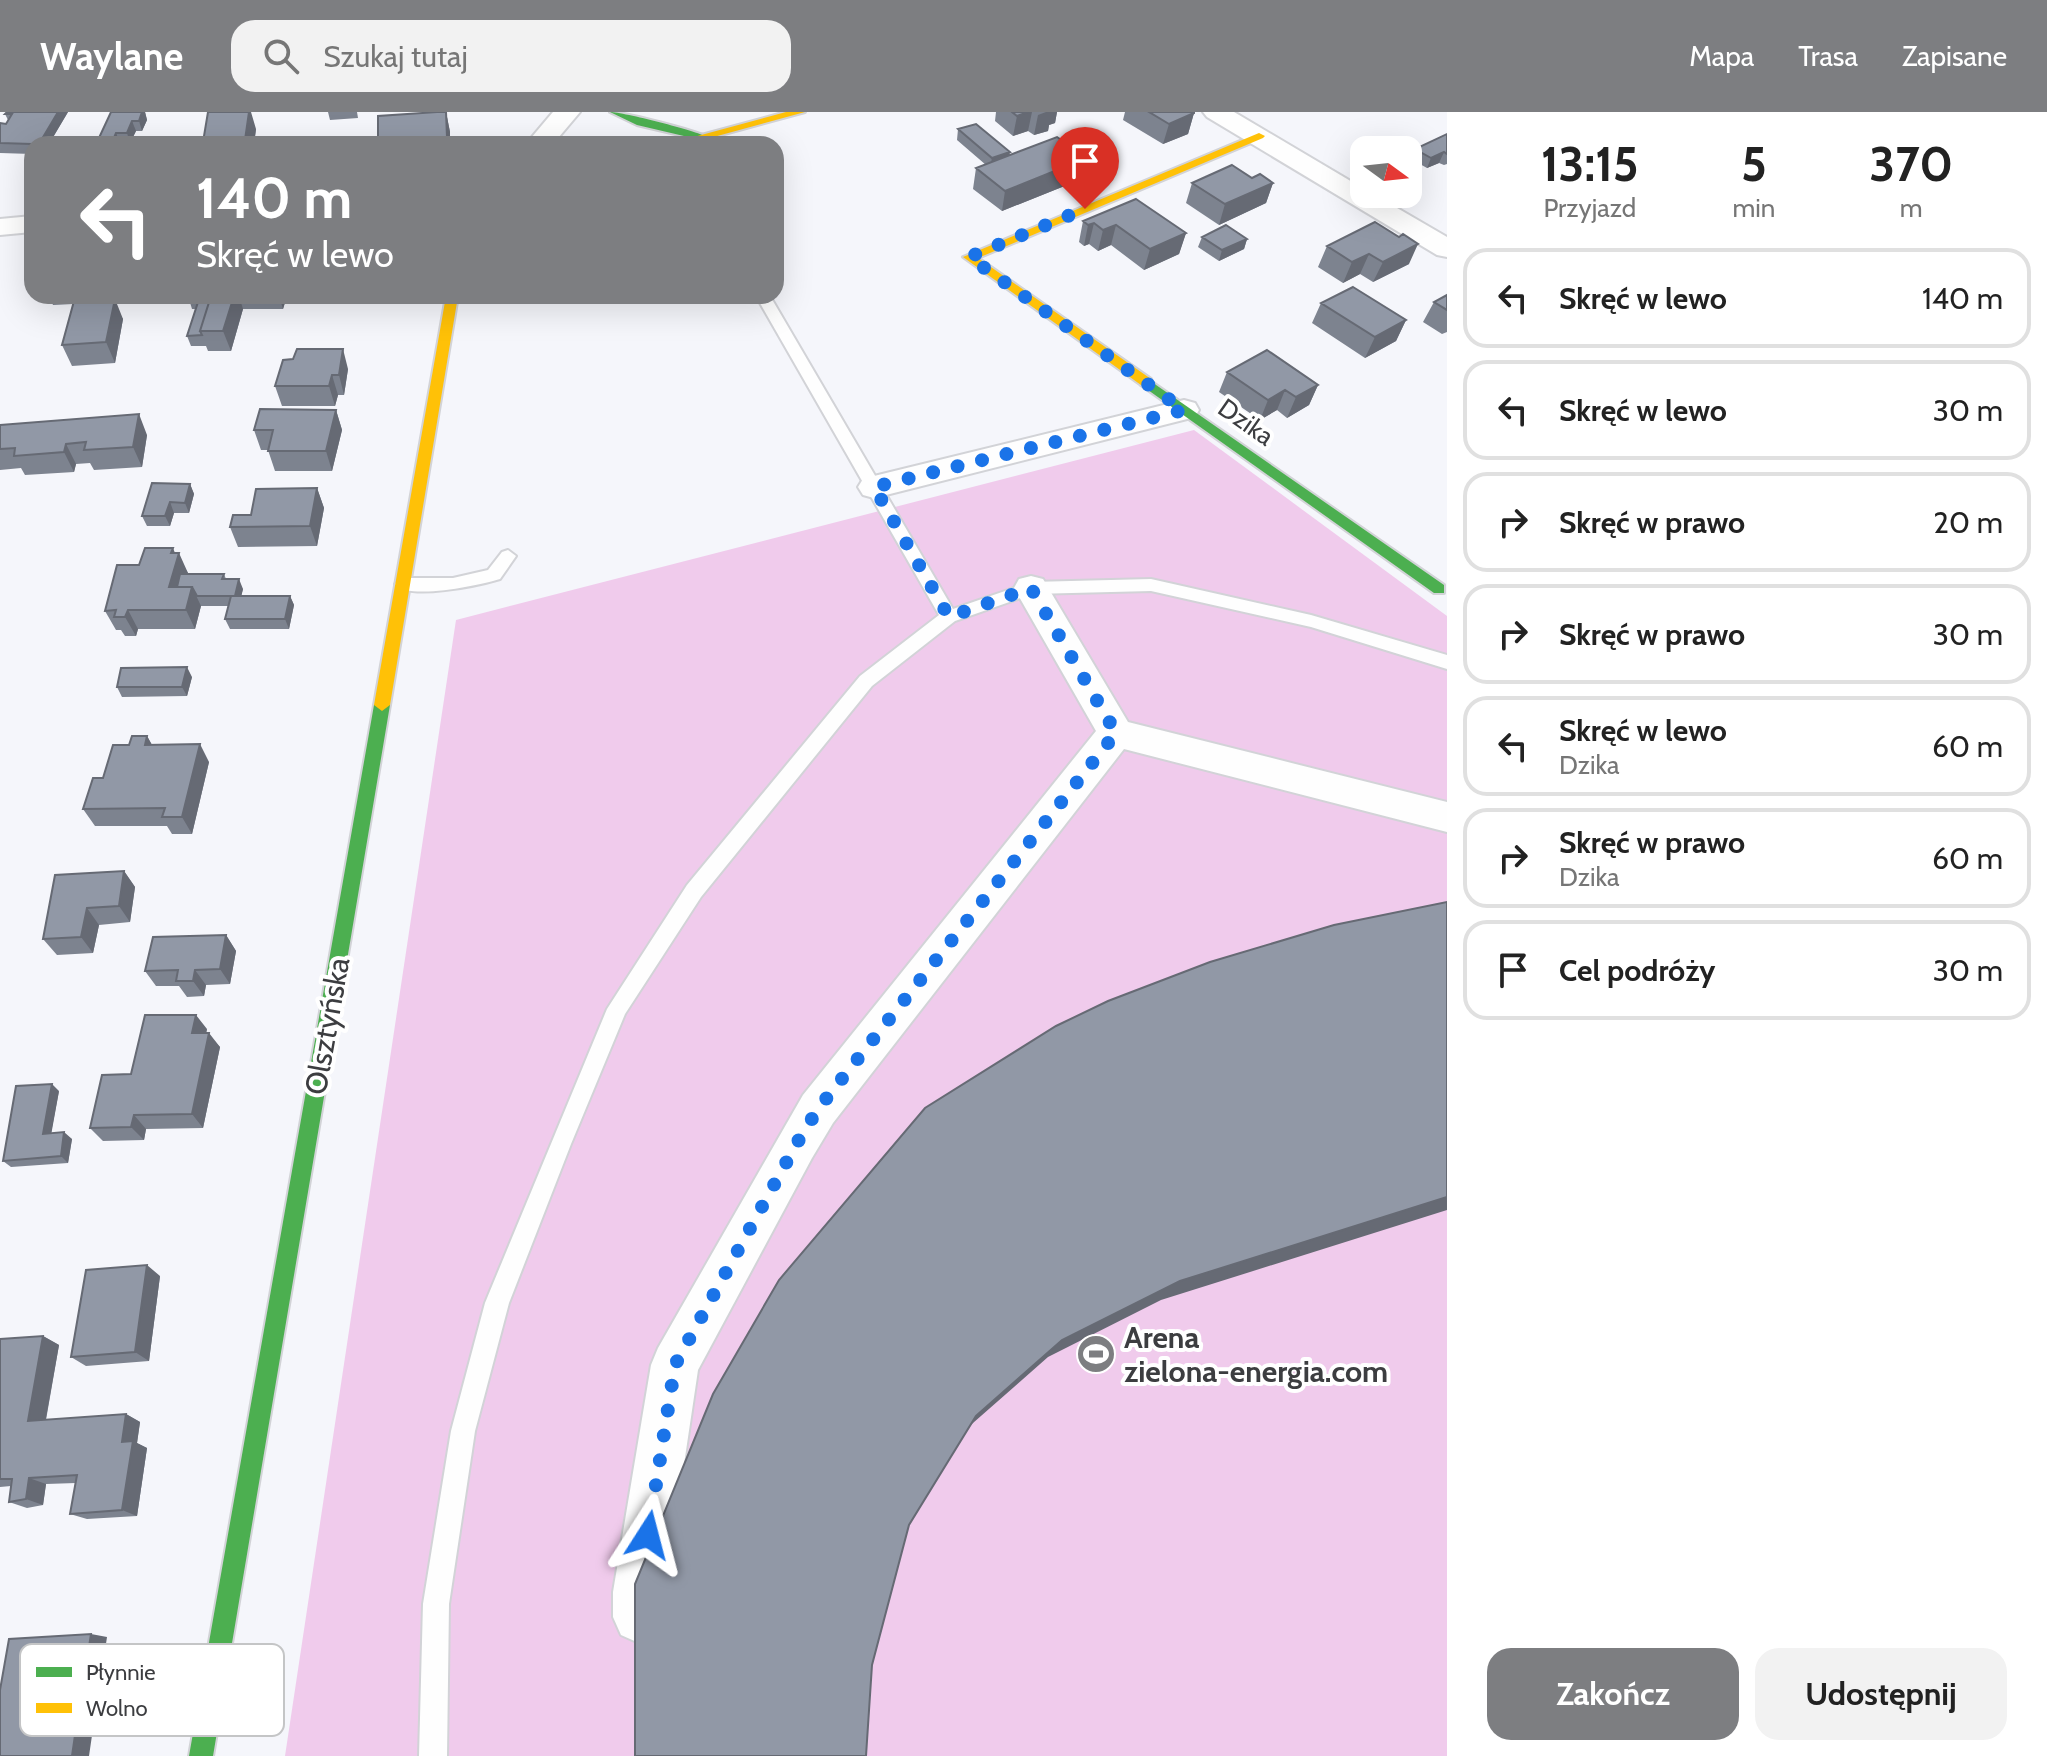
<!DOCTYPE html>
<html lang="pl">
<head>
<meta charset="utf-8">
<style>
  :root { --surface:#fff; --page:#f2f2f2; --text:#222; --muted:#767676; --line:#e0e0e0; --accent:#7d7e81 }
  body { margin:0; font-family:Cabin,sans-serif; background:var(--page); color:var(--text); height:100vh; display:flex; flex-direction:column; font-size:30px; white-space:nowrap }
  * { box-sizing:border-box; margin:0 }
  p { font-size:26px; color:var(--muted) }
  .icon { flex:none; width:44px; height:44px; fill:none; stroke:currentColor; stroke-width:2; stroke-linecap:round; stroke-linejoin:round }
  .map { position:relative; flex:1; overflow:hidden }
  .drawer { display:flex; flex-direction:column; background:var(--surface); width:600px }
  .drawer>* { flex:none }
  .hud { position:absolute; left:24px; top:24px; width:760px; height:168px; border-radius:24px; box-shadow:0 8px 32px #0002; background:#7d7e81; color:#fff; overflow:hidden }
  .needle { width:52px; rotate:105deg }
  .fabs { position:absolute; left:1350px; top:24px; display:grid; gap:16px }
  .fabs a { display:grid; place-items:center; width:72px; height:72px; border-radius:16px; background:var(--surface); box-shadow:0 8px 32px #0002; font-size:40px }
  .pin { position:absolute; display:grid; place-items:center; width:68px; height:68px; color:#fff; margin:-82px -34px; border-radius:50% 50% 50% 0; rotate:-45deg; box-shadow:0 0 8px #0007 }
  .pin .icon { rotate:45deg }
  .me { position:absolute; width:88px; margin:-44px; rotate:9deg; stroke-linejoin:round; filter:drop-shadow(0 0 6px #0008) }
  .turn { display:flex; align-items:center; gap:28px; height:168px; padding:0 40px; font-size:36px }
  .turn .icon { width:104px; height:104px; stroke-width:2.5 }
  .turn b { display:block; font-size:56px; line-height:68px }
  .eta { display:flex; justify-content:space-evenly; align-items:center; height:136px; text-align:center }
  .eta b { font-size:48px; font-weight:700; line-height:56px }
  .primary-button { display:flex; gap:16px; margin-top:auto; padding:16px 40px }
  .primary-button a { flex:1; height:92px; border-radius:24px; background:var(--accent); color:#fff; font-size:32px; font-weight:700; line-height:92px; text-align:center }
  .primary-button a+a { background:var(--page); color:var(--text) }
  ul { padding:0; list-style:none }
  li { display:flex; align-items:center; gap:24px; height:100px; margin:0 16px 12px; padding:0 24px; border:4px solid var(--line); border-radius:24px }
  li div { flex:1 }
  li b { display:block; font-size:30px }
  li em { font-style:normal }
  header { display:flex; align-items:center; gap:48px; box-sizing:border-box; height:112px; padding:0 40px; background:var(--accent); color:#fff }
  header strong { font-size:38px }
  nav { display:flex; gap:44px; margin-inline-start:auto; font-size:28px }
  .search { width:560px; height:72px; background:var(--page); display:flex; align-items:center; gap:20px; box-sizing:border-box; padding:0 28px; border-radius:24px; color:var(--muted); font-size:30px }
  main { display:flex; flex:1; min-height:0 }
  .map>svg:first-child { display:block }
  .green { fill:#f0cbec }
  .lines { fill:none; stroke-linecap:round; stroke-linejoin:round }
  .lane-casing { stroke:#d2d3d7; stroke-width:4 }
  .street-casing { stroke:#d2d3d7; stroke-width:4 }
  .fast-casing { stroke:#d2d3d7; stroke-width:4 }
  .slow-casing { stroke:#d2d3d7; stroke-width:4 }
  .lane { fill:#fefefe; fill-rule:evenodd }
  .street { fill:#fefefe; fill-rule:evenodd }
  .fast { fill:#4caf50; fill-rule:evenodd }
  .slow { fill:#ffc107; fill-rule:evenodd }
  .wall { fill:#7d838f }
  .shaded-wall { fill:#666a74 }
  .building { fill:#9198a6; stroke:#666a74; stroke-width:2 }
  .route { stroke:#1a73e8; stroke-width:14; stroke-dasharray:0 25.2 }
  .labels { text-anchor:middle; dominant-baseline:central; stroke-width:8; stroke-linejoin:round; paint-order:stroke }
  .far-street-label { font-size:26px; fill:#3c3d40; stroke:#fff }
  .street-label { font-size:30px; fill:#3c3d40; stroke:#fff }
  .poi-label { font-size:30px; font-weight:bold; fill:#3c3d40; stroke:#fff; text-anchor:start }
  .key { fill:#fff; stroke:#c4c5c6; stroke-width:2 }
  .key-label { font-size:22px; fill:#3c3d40 }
</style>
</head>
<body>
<header>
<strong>Waylane</strong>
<div class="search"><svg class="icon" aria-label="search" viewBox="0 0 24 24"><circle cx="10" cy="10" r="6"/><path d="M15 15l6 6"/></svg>Szukaj tutaj</div>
<nav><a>Mapa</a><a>Trasa</a><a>Zapisane</a></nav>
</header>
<main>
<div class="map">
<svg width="1447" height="1644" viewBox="0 0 1447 1644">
  <rect width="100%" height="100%" fill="#f5f6fb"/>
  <path class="green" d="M1194 318 1447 504V1644H285L456 508Z"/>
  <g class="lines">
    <defs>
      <path id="lane" d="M756 184H770L953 497 1031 470 1151 467 1311 503 1447 543V557L1311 515 1151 479 1032 482 955 509 872 574 701 785 625 902 571 1032 509 1191 475 1319 449 1492 447 1644H419L423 1492 451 1319 485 1191 607 897 687 773 860 564 939 503Z
        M508 438 516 444 500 467C480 473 408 489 395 472L403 466H453L488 458 502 440Z"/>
      <path id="street" d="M553 0H580L553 32H526Z
        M1203 0H1234L1364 77V82H1373L1447 125V145L1437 143 1207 5Z
        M32 104V120L0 123V107Z
        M1184 288 1195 291 1199 298 1195 305 874 386 863 383 858 375 863 367 874 364Z
        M1031 464 1043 467 1128 610 1447 690V720L1124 637 833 1011 812 1046 698 1258 665 1480V1505L657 1523 639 1531 621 1523 613 1505V1480L651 1253 658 1236 803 983 1096 619 1014 476 1019 467Z"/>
      <path id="fast" d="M610 0C623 0 697 19 707 25L701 28 637 13Z
        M1146 266 1444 473V481H1434L1141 273V267Z
        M382 587 390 593 213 1644H189L374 593Z"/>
      <path id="slow" d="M786 0H805L688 32H668Z
        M1259 21 1265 24 1263 26 978 146 1151 267V273H1141L963 145Z
        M446 184H458L390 593 382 599 374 593Z"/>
    </defs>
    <use href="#lane" class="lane-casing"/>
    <use href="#street" class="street-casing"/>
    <use href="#fast" class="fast-casing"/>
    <use href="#slow" class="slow-casing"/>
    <use href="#lane" class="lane"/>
    <use href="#street" class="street"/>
    <use href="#fast" class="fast"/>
    <use href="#slow" class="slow"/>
  </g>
  <path class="wall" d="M68 0 49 32H32V42L0 41V11L6 12 8 8 5 2Z
    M111 0H145L147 8 142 19H136L130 31 99 32 98 28Z
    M328 0H357L358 6 330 8Z
    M446 0 450 20V32H378V29Z
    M996 0H1057L1055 11 1049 13 1048 19 1034 23 1028 19 1013 24 995 9Z
    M1125 0H1194V1L1188 22 1163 32 1123 8Z
    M256 17 254 32H203V30Z
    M958 17 1009 44 1087 46 1082 67 1002 99 973 77 976 56 986 53 957 28Z
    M1447 22V52L1444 53 1439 51 1427 56 1411 47 1415 37Z
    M1252 66 1273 71 1266 91 1219 113 1186 91 1192 71Z
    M1083 109 1186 121 1179 142 1144 158 1111 133 1098 139 1089 132 1084 134 1079 130Z
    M1375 110 1409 152 1373 170 1360 162 1343 171 1318 155 1327 134Z
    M1202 125 1247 127 1244 137 1219 149 1198 135Z
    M1447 183V220L1442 222 1423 210 1434 190Z
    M49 184H116V186L106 187 123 207 115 251 72 254 62 233 73 192 53 193Z
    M188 184H287L283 197H243L231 239H208L206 234H191L187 224 196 197H192Z
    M1321 191 1406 208 1396 229 1365 246 1312 211Z
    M348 257 344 283H338L335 294H282L275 274Z
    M1227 260 1318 273 1309 293 1287 306 1277 298 1260 308 1219 280Z
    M336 298 342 318 332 359H275L268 338H261L254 318Z
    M0 313 147 323 142 355 94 358 90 351 76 352 74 360 25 363 21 356 0 358Z
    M190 372 194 382 189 401H174L170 414H147L142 404Z
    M317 376 324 396 317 434 238 435 230 415 251 403Z
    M175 441 188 461 187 462H224L226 467 243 477 241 484H290L294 493 289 517H230L225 507 229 494H201L195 517H138L136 524H125L121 518H116L105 499 139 453Z
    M192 565 187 584 122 585 117 575Z
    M147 624 152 633 209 650 192 722H172L167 714H95L83 697 103 666 129 633Z
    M124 759 135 775 130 810 99 813 93 841 57 843 43 827Z
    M226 823 236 839 230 872 206 873 204 884 187 885 179 874H156L145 859Z
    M207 917 206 921 220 935 203 1016 146 1017 144 1028 103 1029 90 1016 131 962Z
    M59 979 51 1021 72 1027 68 1051 11 1055 3 1049Z
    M160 1164 149 1249 86 1254 71 1245Z
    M43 1224 59 1233 46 1308 126 1302 140 1310 137 1331 147 1336 137 1404 87 1407 70 1402 76 1371 46 1372 43 1393 27 1396 9 1390 11 1374 0 1375V1227Z"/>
  <path class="shaded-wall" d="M58 0H68L49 32H39Z
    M142 0H145L147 8 142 19 139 9Z
    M249 0H251L256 17 254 32H247L245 28Z
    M446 0 450 20V32H448L447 25Z
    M1028 0H1032L1028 19 1013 24 1017 4Z
    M1046 0H1057L1055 11 1049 13 1048 19 1034 23 1038 3Z
    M1194 1 1188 22 1163 32 1169 12Z
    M132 9 136 19 130 31 127 21Z
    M116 21 120 31V32H115L113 28Z
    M1010 40 1008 51 990 56 992 46Z
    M1444 40 1439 51 1427 56 1431 46Z
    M1087 46 1082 67 1002 99 1005 79Z
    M1273 71 1266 91 1219 113 1225 92Z
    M1094 111 1089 132 1084 134 1088 113Z
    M1116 113 1111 133 1098 139 1103 118Z
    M1186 121 1179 142 1144 158 1150 137Z
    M1247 127 1244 137 1219 149 1222 138Z
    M1418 132 1409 152 1373 170 1383 150Z
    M1369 142 1360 162 1343 171 1352 150Z
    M234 184H239L243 197 231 239 223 219Z
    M279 184H287L283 197Z
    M115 187 123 207 115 251 106 230Z
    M1406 208 1396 229 1365 246 1375 225Z
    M343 237 348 257 344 283 339 263Z
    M332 263 338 283 335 294 329 274Z
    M1318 273 1309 293 1287 306 1296 285Z
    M1285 278 1277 298 1260 308 1268 288Z
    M336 298 342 318 332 359 326 339Z
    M139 302 147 323 142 355 133 335Z
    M66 332 76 352 74 360 64 340Z
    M190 372 194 382 189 401 185 391Z
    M317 376 324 396 317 434 310 414Z
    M170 390 174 401 170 414 165 404Z
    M173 436 177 446 179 441 188 461 181 484 169 475 171 441Z
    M239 467 243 477 239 494 235 484Z
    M192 475 201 494 195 517 186 498Z
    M290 484 294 493 289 517 285 507Z
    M128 498 138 517 136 524 125 505Z
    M187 555 192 565 187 584 182 575Z
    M147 624 157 642 145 633Z
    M200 632 209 650 192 722 182 705Z
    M124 759 135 775 130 810 119 794Z
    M87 796 99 813 93 841 81 825Z
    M226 823 236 839 230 872 220 857Z
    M195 858 206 873 204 884 193 869Z
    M196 903 207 917 203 936 192 921Z
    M209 921 220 935 203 1016 192 1002Z
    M52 972 59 979 50 1029 43 1022Z
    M134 1003 146 1017 144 1028 131 1015Z
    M64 1020 72 1027 68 1051 61 1044Z
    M1447 1085V1098L1161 1188 1048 1245 965 1318 976 1304 1062 1228 1180 1169Z
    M147 1153 160 1164 149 1249 135 1240Z
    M43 1224 59 1233 44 1317 28 1309Z
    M126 1302 140 1310 137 1331 147 1336 137 1404 122 1398V1330Z
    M29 1366 46 1372 43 1393 26 1387Z
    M91 1522 107 1525 99 1579 110 1580 108 1596 91 1595 82 1580Z
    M79 1596H96L89 1644H72Z"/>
  <path class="building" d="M7 0H58L39 32H32L0 31V11L6 12 12 2H5Z
    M111 0H142L139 9H132L127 21H116L113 28H98Z
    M208 0H249L245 28 233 29 232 32 203 30Z
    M437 0H446L447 25 378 29V4Z
    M1012 0H1028L1017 4Z
    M1149 0H1194V1L1169 12Z
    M976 12 1010 40 992 46 958 17Z
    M1447 22V42L1444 40 1431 46 1415 37Z
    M1057 25 1087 46 1005 79 976 56Z
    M1232 53 1252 66 1260 62 1273 71 1225 92 1192 71Z
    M1136 87 1186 121 1150 137 1116 113 1103 118 1094 111 1088 113 1083 109Z
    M1375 110 1399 125 1403 122 1418 132 1383 150 1369 142 1352 150 1327 134Z
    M1226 113 1247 127 1222 138 1202 125Z
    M1353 175 1406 208 1375 225 1321 191Z
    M1447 183V198L1434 190Z
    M211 184H234L223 219H200Z
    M115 187 106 230 62 233 74 189Z
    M199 187H210L200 219 202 223 187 224Z
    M297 237H343L339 263H332L329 274H275L283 248 293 247Z
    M1267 238 1318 273 1296 285 1285 278 1268 288 1227 260Z
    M260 297 336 298 326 339H268L273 318H254Z
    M139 302 133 335 84 338 86 330 66 332 64 340 14 344 15 336 0 337V313Z
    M152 371 190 372 185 391 170 390 165 404H142Z
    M317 376 310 414 230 415 233 403H251L256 377Z
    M145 436H173L171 441H179L169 475H192L186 498H128L125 505H114L116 498 105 499 117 453H139Z
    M180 462H224L222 467H239L235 484H197L192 475H177Z
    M231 484H290L285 507H225Z
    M187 555 182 575H117L121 556Z
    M132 624H147L145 633 200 632 182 705H162L165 696 83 697 93 666H103L113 633H129Z
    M124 759 119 794 87 796 81 825 43 827 55 763Z
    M1447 790V1085L1180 1169 1062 1228 976 1304 909 1413 872 1553 866 1644H635V1472L713 1282 779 1168 925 996 1056 914 1108 889 1210 850 1334 813Z
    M226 823 220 857 195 858 193 869H176L178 858 145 859 153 825Z
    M145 903H196L192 921H209L192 1002 134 1003 131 1015 90 1016 102 963 131 962Z
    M52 972 43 1022 64 1020 61 1044 3 1049 16 974Z
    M147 1153 135 1240 71 1245 86 1158Z
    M43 1224 28 1309 126 1302 122 1330 133 1329 122 1398 70 1402 77 1363 29 1366 26 1387 9 1390 12 1367H0V1227Z
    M91 1522 82 1580 93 1579 91 1595 79 1596 72 1644H0V1578L9 1527Z"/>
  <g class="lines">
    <path class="route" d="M648 1423 675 1253 797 1031 818 997 1116 621 1031 476 949 505 874 375 1184 298 969 145 1085 97"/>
  </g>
  <defs>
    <symbol id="stadium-disc" viewBox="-11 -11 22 22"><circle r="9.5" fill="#7d7e81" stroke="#fff"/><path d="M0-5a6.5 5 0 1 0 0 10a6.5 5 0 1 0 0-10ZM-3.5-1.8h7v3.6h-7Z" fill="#fff"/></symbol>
  </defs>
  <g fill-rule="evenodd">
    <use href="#stadium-disc" x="1074" y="1220" width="44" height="44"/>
  </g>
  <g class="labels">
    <g class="far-street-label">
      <text transform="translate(1246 310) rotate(35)">Dzika</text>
    </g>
    <g class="street-label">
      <text transform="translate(327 914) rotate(-80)">Olsztyńska</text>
    </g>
    <g class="poi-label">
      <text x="1124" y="1225">Arena<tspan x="1124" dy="34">zielona-energia.com</tspan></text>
    </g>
  </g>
  <rect x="20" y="1532" width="264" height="92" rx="12" class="key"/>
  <rect x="36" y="1555" width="36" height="10" fill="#4caf50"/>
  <rect x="36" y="1591" width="36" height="10" fill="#ffc107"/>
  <g class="key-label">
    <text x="86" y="1568">Płynnie</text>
    <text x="86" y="1604">Wolno</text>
  </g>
</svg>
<div class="fabs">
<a><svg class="needle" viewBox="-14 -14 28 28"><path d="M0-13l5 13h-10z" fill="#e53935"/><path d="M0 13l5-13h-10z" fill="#767676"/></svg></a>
</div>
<div class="pin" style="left:1085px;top:97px;background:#d93025"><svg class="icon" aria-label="arrive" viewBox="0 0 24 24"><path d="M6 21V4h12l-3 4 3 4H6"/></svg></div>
<svg class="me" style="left:648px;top:1423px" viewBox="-20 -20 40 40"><path d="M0-17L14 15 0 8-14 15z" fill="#1a73e8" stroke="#fff" stroke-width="4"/></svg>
<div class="hud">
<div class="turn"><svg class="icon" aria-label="left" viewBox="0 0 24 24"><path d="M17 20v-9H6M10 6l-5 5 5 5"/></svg><div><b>140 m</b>Skręć w lewo</div></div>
</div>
</div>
<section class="drawer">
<div class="eta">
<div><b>13:15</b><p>Przyjazd</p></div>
<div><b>5</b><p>min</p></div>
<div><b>370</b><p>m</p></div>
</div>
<ul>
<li><svg class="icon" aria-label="left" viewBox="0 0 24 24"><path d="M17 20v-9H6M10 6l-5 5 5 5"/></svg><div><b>Skręć w lewo</b></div><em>140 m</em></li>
<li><svg class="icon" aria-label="left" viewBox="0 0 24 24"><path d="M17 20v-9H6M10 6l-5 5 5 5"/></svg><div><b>Skręć w lewo</b></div><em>30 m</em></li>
<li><svg class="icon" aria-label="right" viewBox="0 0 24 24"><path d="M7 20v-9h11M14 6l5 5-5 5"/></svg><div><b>Skręć w prawo</b></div><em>20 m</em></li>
<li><svg class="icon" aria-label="right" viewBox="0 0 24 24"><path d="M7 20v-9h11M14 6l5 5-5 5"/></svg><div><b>Skręć w prawo</b></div><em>30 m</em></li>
<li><svg class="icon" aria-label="left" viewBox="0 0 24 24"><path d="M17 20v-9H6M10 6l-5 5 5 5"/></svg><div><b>Skręć w lewo</b><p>Dzika</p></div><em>60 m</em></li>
<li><svg class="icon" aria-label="right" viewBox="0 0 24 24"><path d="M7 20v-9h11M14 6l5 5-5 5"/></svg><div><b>Skręć w prawo</b><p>Dzika</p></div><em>60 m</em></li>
<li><svg class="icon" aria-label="arrive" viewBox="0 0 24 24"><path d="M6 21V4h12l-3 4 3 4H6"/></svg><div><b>Cel podróży</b></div><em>30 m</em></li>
</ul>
<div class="primary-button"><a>Zakończ</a><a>Udostępnij</a></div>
</section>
</main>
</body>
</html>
